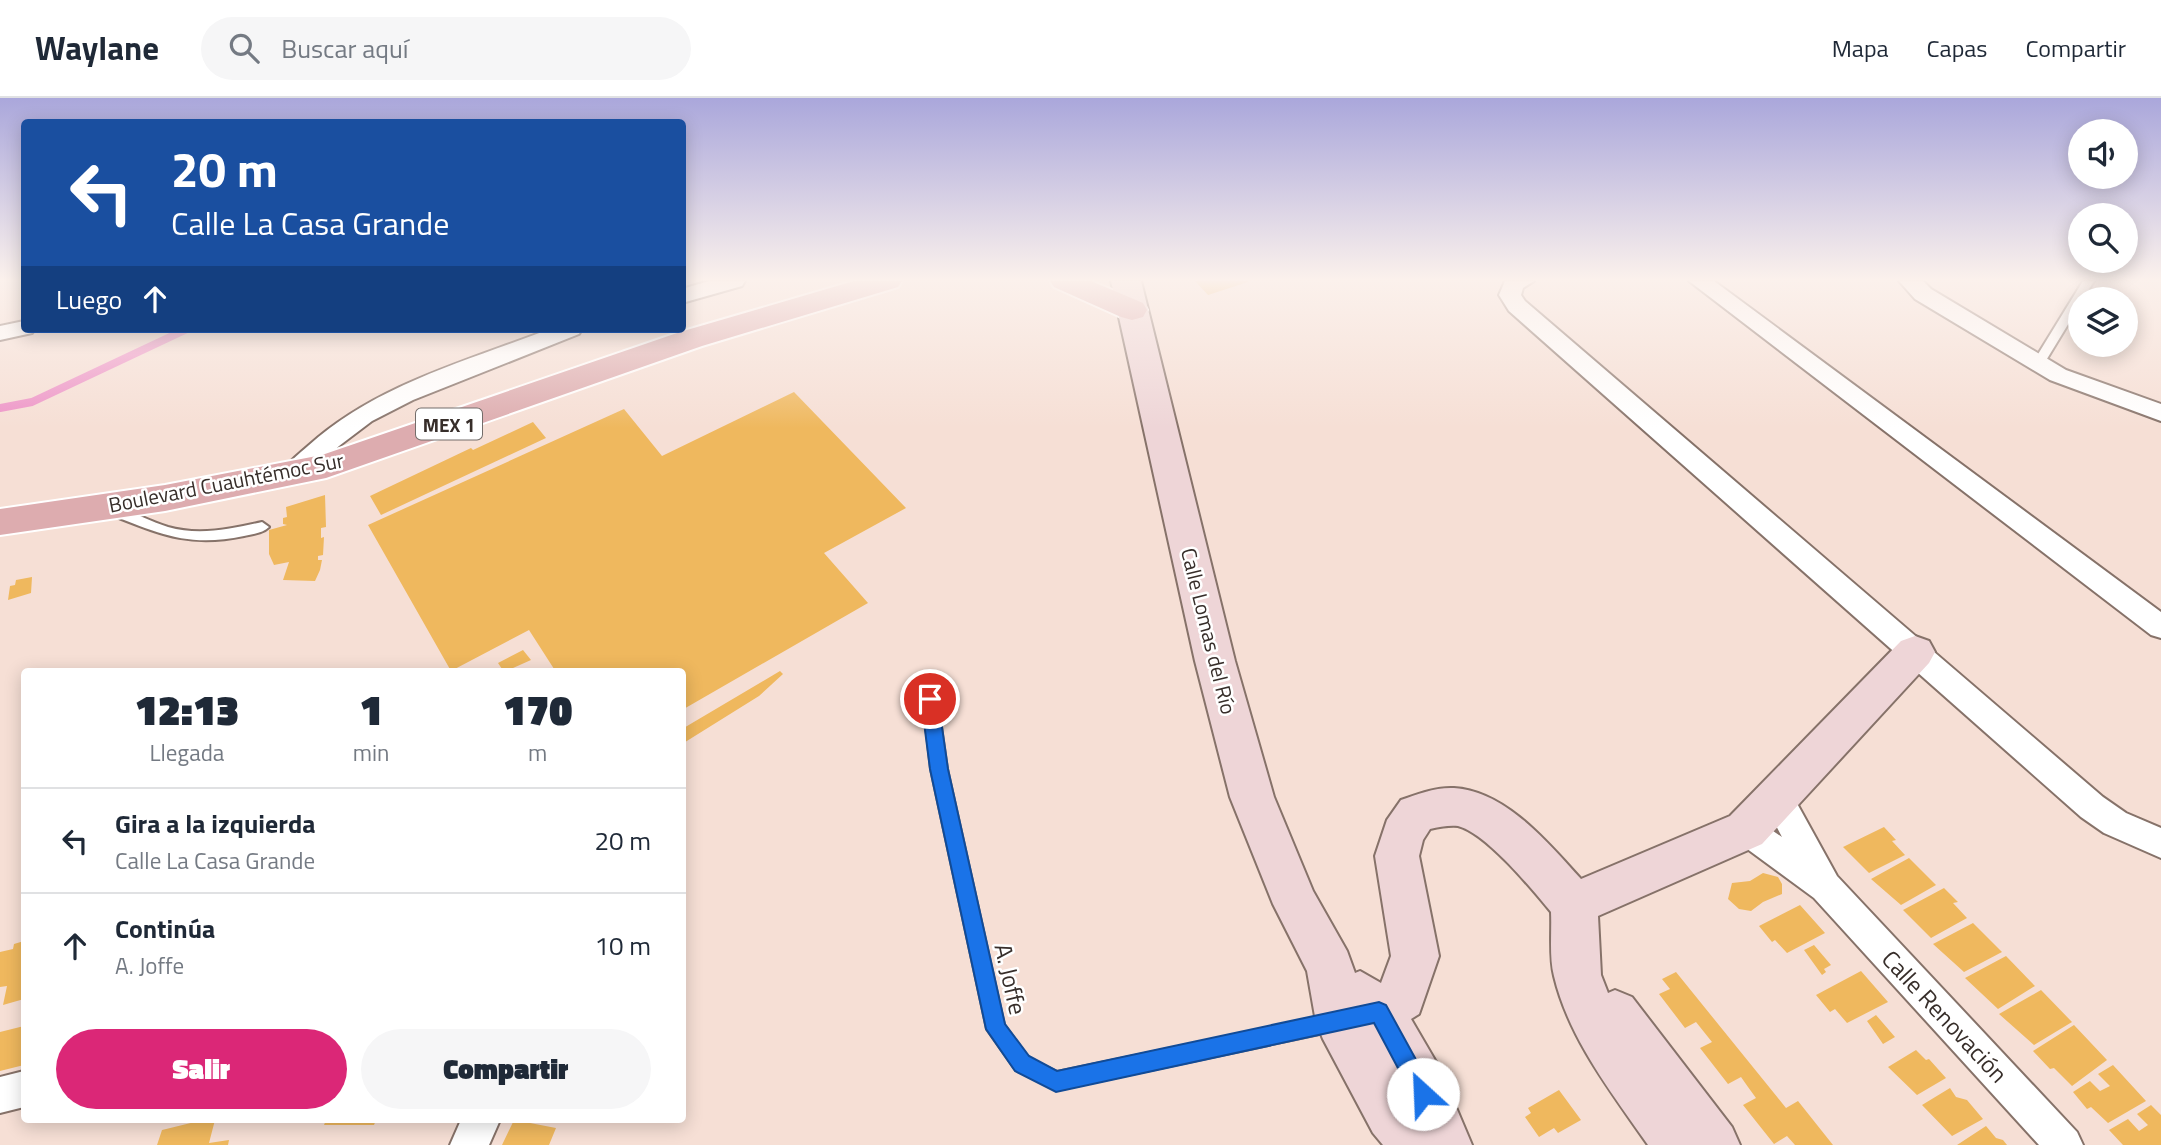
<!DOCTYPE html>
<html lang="es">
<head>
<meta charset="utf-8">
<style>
  :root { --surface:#fff; --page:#f6f6f7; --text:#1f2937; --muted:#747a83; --line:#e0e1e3; --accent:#db2777 }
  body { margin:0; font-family:"Titillium Web",sans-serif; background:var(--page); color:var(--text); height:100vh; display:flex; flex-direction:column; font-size:26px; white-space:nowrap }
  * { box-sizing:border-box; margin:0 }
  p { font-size:23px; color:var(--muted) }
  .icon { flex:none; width:38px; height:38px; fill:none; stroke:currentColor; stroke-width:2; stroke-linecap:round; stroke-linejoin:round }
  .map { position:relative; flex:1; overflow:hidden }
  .sheet { position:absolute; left:21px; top:570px; width:665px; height:455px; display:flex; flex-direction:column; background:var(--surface); border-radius:7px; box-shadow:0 4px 18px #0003 }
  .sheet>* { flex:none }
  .banner { position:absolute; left:21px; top:21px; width:665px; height:214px; border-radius:7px; box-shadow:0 4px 18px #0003; background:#1a4fa0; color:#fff; overflow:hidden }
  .buttons { position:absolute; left:2068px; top:21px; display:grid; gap:14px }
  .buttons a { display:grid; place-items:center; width:70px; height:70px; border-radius:50%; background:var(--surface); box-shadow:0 4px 18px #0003; font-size:35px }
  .pin { position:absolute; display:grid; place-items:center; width:60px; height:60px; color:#fff; margin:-30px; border:4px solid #fff; border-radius:50%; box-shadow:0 2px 7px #0007 }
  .me { position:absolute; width:77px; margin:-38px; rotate:335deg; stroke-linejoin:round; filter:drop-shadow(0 0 5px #0008) }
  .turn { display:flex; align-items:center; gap:24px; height:147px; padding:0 35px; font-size:32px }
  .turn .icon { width:91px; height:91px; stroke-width:2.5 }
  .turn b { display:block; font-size:49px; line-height:60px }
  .then { display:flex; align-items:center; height:66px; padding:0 35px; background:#0003; gap:14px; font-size:26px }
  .eta { display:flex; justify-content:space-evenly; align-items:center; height:119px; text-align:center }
  .eta b { font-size:42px; font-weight:800; line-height:49px }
  .button { display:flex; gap:14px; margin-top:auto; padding:14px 35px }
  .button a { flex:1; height:80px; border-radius:42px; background:var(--accent); color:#fff; font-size:28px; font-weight:800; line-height:80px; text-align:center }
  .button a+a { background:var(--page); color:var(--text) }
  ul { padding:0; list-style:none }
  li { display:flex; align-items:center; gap:21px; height:105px; padding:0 35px; border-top:2px solid var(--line) }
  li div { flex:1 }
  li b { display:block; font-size:26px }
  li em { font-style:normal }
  header { display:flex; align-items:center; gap:42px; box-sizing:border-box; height:98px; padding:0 35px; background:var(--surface); border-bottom:2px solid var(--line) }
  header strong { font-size:33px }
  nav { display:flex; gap:38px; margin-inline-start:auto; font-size:24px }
  .search { width:490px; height:63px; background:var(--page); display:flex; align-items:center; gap:18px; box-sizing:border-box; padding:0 24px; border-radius:38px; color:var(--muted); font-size:26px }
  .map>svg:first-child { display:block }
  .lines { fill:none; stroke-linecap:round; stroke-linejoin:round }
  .stream { stroke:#ed93c7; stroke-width:8 }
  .building { fill:#efb85e }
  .lane-casing { stroke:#867269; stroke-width:4 }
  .street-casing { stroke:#867269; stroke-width:4 }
  .secondary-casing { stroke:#867269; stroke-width:4 }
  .primary-casing { stroke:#fff; stroke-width:4 }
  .lane { fill:#fff; fill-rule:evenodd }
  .street { fill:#fff; fill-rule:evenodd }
  .secondary { fill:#eed5d7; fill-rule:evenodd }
  .primary { fill:#ddacaf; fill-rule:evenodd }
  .route { fill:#1a73e8; stroke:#114b97; stroke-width:2 }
  .labels { text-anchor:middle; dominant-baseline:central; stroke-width:5; stroke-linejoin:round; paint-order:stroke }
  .shield { fill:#fff; stroke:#736d6a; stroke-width:2 }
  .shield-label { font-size:19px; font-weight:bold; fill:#372e2a }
  .street-label { font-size:21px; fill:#372e2a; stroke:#fff }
  .near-street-label { font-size:24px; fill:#372e2a; stroke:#fff }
</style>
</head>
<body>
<header>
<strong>Waylane</strong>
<div class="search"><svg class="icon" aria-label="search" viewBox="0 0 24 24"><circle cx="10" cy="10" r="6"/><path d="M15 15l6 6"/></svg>Buscar aquí</div>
<nav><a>Mapa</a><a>Capas</a><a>Compartir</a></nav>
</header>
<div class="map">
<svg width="2161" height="1047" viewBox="0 0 2161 1047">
  <rect width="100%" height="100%" fill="#f6dfd5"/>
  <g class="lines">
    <path class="stream" d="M0 310 32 304 187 231"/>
  </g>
  <path class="building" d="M1195 183H1248V184L1208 197Z
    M794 294 906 410 824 455 868 505 682 612V574H556L529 532 451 573 368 427 624 311 662 358Z
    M533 324 546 340 381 417 370 398 471 350 473 352Z
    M325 397 326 429 321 430V440L324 439 323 457 318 458V462H322L320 472 315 483 283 482 289 464 274 467 269 456V432L287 427 283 426V420L287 419 286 409Z
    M32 479 31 495 8 502 10 488 15 487 16 482Z
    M523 552 531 562 504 574 498 565Z
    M780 573 783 576 759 598 682 646V631Z
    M1884 729 1896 742 1892 743 1905 757 1869 775 1843 749Z
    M1909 760 1936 787 1901 807 1871 781Z
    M1763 775 1778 779 1782 786V796L1763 804 1751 813 1739 811 1728 801 1732 785 1750 783Z
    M1944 790 1958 804 1953 805 1967 820 1931 840 1903 812Z
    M1800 807 1825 835 1787 855 1775 842 1772 844 1759 828Z
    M1973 825 2002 854 1964 874 1933 846Z
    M24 843V901L3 907 7 888 0 889V854L13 851 14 846Z
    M1814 847 1831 867 1824 871 1826 874 1822 877 1804 852Z
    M2006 858 2035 888 1998 911 1965 880Z
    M1861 873 1888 904 1847 925 1835 911 1830 914 1816 897Z
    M1676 874 1786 1010 1798 1003 1833 1047H1795L1787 1038 1774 1046 1743 1007 1756 1000 1748 989 1741 979 1728 986 1700 950 1712 944 1696 924 1685 930 1659 896 1670 891 1662 881Z
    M2041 892 2072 924 2034 947 1999 916Z
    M1876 917 1895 939 1883 946 1867 923Z
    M2074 927 2107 962 2072 988 2054 970 2050 971 2033 953Z
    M24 928V967L0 973V934Z
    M1916 952 1926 962 1929 961 1946 980 1917 997 1888 969Z
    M2113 967 2146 1003 2108 1025 2091 1009 2087 1011 2073 994 2090 983 2100 993 2110 988 2098 976Z
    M1950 990 1956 999 1967 1002 1983 1021 1952 1038 1922 1007Z
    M1559 992 1581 1022 1558 1035 1554 1030 1539 1039 1525 1019 1531 1015 1528 1010Z
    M2151 1007 2161 1017V1047H2123L2109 1032 2128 1021 2139 1033 2148 1027 2137 1016Z
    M203 1022H215L209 1045 229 1042 228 1047H157L162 1032Z
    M326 1022H376L374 1027H324Z
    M514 1022H531L530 1025 556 1030 549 1047H502Z
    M1986 1028 1996 1040 2003 1042 2007 1047H1957Z"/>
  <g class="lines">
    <defs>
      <path id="lane" d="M2083 183H2094L2083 201H2081V205L2042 269H2034L2032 266Z
        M111 407C131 413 149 423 168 429 199 438 231 431 262 424L269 429C263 435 253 436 244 438 187 450 158 435 106 415L105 412 106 409Z
        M930 595 935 597 937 601 947 671 1004 927 1028 960 1057 974 1337 916 1343 919 1346 925 1343 931 1056 992 1016 972 987 931 931 671 923 601 925 597Z"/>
      <path id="street" d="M709 183H745L742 188 682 205V191Z
        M1505 183H1534L1523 190 1521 197 1525 203 2103 699 2126 715 2161 730V760L2104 735 2081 719 1509 213 1499 197Z
        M1689 183H1714L2161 514V540L2151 537Z
        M1899 183H1923L1931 191 2066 272 2161 306V323L2050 282 1915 201Z
        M24 223V231H35L32 235 0 242V228Z
        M550 231H582L579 236 413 302 372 323 339 348 303 381 294 384 285 381 281 375C288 364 299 356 308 348 375 287 467 263 550 231Z
        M1778 687 1789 691 1837 778 2077 1034 2083 1047H2039L1814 800 1735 742 1730 732 1735 722 1746 718 1757 722 1782 739 1762 701 1767 691Z
        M24 973V1009L0 1015V979Z
        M461 1022H500L489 1047H450Z"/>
      <path id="secondary" d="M1111 183H1141L1235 563 1274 699 1313 793 1347 853 1355 875 1360 873 1381 885 1391 858 1375 758 1387 722 1401 702C1418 696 1436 689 1454 690 1506 693 1549 746 1581 781L1730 718 1901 543 1915 538 1929 543 1935 554 1929 565 1762 746 1598 818 1601 877 1608 895 1615 892 1632 899 1732 1029 1740 1047H1648C1612 995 1569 941 1554 878 1549 859 1552 834 1551 814 1532 791 1486 735 1458 728 1449 727 1439 729 1430 731L1423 742 1419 758 1439 858 1419 916 1411 921 1439 969 1472 1047H1383L1373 1035 1323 941 1316 924 1307 873 1273 806 1230 699 1195 563Z"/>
      <path id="primary" d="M854 183H902L898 189 702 248 326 380 165 413 0 437V411L165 387 322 357 680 234Z
        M1050 183H1091L1143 205 1147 212 1143 219 1132 222 1121 219 1054 189Z"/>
    </defs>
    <use href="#lane" class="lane-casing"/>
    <use href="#street" class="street-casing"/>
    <use href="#secondary" class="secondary-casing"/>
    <use href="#primary" class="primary-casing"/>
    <use href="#lane" class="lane"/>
    <use href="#street" class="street"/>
    <use href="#secondary" class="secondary"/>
    <use href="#primary" class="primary"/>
  </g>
  <linearGradient id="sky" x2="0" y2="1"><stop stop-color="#aaa7db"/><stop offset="0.55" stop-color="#fbf1ec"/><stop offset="1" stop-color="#fbf1ec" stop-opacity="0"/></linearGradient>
  <rect width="2161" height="330" fill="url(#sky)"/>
  <path class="route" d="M930 594 936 596 938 601 948 671 1005 926 1029 958 1057 973 1379 904 1386 907 1431 989 1434 996 1431 1004 1423 1007 1416 1004 1374 925 1056 994 1015 973 986 931 930 671 921 601 924 596Z"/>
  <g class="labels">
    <rect class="shield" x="416" y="310.5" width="66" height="31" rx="5"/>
    <g class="shield-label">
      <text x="449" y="326">MEX 1</text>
    </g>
    <g class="street-label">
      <text transform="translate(226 384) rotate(-11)">Boulevard Cuauhtémoc Sur</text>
      <text transform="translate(1209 533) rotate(76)">Calle Lomas del Río</text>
    </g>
    <g class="near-street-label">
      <text transform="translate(1011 881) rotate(77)">A. Joffe</text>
      <text transform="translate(1945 918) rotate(47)">Calle Renovación</text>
    </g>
  </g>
</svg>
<div class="buttons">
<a><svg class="icon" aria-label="sound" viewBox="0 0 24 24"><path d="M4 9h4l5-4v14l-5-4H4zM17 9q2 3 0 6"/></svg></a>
<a><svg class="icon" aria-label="search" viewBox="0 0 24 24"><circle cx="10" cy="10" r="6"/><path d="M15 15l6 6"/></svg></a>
<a><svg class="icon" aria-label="layers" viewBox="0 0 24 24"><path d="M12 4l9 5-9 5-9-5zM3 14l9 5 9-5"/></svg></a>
</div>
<div class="pin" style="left:930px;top:601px;background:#d93025"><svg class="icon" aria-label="arrive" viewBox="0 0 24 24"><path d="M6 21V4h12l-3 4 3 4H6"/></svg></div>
<svg class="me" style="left:1423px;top:996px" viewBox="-20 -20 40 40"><circle r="19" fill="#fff"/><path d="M0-13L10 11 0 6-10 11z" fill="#1a73e8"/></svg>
<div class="banner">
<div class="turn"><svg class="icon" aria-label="left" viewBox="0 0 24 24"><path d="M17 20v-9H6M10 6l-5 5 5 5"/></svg><div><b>20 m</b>Calle La Casa Grande</div></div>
<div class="then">Luego<svg class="icon" aria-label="ahead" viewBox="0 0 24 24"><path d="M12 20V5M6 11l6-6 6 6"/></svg></div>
</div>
<section class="sheet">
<div class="eta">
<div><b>12:13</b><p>Llegada</p></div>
<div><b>1</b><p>min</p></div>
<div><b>170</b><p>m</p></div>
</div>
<ul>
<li><svg class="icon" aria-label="left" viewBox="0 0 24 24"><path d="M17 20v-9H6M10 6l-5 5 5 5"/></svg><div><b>Gira a la izquierda</b><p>Calle La Casa Grande</p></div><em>20 m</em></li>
<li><svg class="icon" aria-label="ahead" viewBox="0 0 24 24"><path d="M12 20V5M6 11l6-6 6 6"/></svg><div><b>Continúa</b><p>A. Joffe</p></div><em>10 m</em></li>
</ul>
<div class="button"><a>Salir</a><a>Compartir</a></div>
</section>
</div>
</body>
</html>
